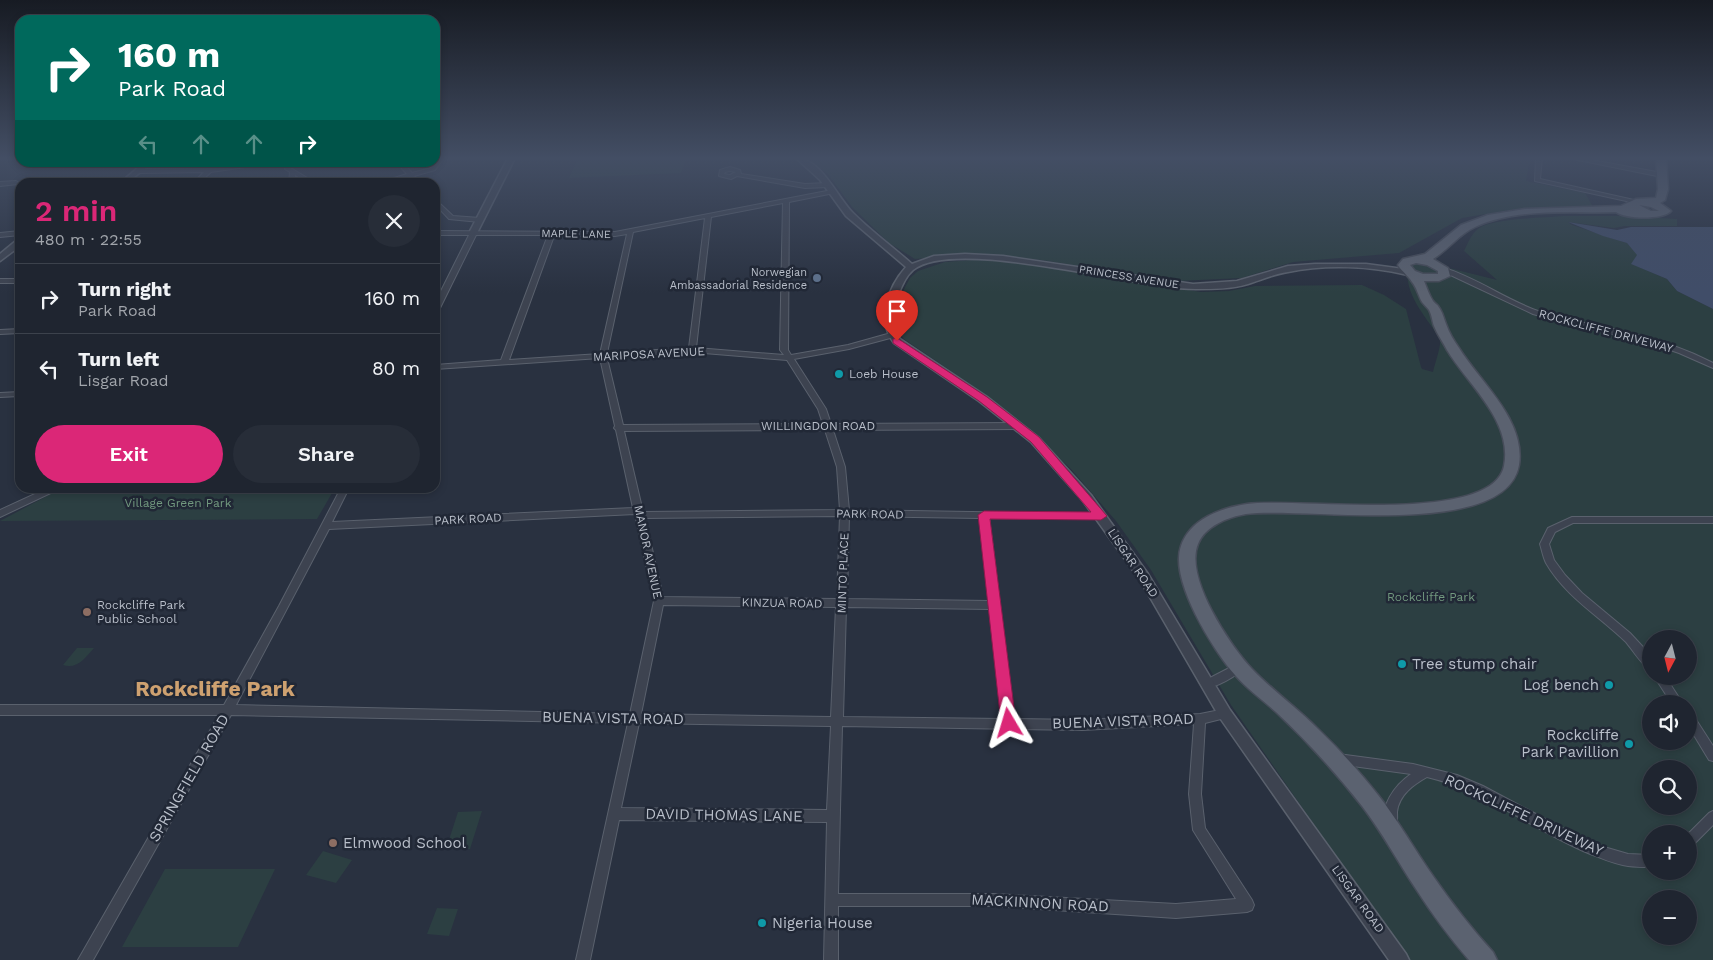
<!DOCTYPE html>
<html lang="en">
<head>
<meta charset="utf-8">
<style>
  :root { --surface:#1f2530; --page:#272d38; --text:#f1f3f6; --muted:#a1a5ab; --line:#3c424c; --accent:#db2777 }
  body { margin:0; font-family:"Work Sans",sans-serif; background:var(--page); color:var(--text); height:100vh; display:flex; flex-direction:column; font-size:19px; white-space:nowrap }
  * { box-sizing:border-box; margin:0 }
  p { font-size:16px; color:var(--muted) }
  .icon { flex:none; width:28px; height:28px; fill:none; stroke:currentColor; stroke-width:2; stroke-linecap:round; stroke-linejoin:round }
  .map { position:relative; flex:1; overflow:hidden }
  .drawer { position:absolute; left:15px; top:178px; width:425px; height:315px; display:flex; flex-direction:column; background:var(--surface); border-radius:15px; box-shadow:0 2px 8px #0003,0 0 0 1px var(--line) }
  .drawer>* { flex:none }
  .hud { position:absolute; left:15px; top:15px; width:425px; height:152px; border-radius:15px; box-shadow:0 2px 8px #0003,0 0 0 1px var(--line); background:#00695c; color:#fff; overflow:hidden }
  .needle { width:32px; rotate:187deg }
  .buttons { position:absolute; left:1642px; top:630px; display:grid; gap:10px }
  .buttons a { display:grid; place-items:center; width:55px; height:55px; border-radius:50%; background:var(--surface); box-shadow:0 2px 8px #0003,0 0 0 1px var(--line); font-size:25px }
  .pin { position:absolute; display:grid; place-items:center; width:42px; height:42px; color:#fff; margin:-51px -21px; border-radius:50% 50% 50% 0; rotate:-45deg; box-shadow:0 0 5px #0007 }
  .pin .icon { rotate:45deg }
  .me { position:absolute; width:55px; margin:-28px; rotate:353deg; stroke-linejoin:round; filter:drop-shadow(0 0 4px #0008) }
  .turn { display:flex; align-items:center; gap:18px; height:105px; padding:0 20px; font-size:22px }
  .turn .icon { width:65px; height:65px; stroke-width:2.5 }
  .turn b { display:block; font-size:35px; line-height:42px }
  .lanes { display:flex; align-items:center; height:48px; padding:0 20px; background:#0003; justify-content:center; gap:25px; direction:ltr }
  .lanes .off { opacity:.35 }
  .round { display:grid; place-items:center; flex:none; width:52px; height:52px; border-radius:26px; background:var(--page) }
  .overview { display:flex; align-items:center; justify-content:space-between; height:85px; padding:0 20px }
  h1 { font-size:30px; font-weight:600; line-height:38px; color:var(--accent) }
  .cta { display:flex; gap:10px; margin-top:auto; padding:10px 20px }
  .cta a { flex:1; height:58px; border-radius:30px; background:var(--accent); color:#fff; font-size:20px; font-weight:600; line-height:58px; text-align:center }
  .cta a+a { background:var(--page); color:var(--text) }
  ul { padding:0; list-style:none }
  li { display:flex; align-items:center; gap:15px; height:70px; padding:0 20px; border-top:1px solid var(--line) }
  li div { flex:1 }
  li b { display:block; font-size:19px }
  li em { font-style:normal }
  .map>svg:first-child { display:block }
  .green { fill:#2c3f42; fill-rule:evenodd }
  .water { fill:#404d68 }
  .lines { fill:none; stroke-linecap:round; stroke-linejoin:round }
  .minor-casing { stroke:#5a616d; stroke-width:2 }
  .tertiary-casing { stroke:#5a616d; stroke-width:3 }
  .primary-casing { stroke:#464c59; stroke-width:3 }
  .minor { fill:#3d4350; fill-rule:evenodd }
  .tertiary { fill:#3d4350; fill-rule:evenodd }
  .primary { fill:#5b6270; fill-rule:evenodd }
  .route { fill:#db2777; stroke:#8e194d }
  .service-dot { fill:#5c6f8a; stroke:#212836; stroke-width:2 }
  .culture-dot { fill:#0f9aa8; stroke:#212836; stroke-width:2 }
  .education-dot { fill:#8d6e63; stroke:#212836; stroke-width:2 }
  .labels { text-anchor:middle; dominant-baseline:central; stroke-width:5; stroke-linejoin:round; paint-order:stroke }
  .far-street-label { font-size:11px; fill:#b9bfca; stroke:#212836 }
  .far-poi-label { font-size:11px; fill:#b9bfca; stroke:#212836; text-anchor:end }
  .street-label { font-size:12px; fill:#b9bfca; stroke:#212836 }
  .poi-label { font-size:12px; fill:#b9bfca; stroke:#212836; text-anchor:start }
  .park-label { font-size:12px; fill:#72997f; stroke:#212836 }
  .near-poi-label { font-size:15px; fill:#b9bfca; stroke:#212836; text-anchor:start }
  .near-street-label { font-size:15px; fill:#b9bfca; stroke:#212836 }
  .near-district-label { font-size:21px; font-weight:bold; fill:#cea170; stroke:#212836 }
</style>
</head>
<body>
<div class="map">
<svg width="1713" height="960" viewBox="0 0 1713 960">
  <rect width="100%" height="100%" fill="#293140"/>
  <path class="green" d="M435 158H439C427 174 415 179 402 163L435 162Z
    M578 158H686L681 173 569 178Z
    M806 158H1530L1526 181 1585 193 1593 207 1523 208 1462 218 1399 253 1293 262 1242 278 1178 281 1041 260 977 254 915 259 889 243 852 207 828 174Z
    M1564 216H1624L1677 219V226H1625L1614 228 1568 222 1572 225 1627 243 1638 255 1632 264 1667 279 1677 291 1713 309V960H1408L1231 705 1151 570 1116 521 1071 469 1030 431 973 386 904 339 894 327V308L910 278 918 271 945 262 984 259 1063 269 1201 292 1229 291 1255 286 1362 285 1384 295 1406 309 1421 367 1422 369 1433 372C1435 362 1441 348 1440 339 1426 316 1403 295 1408 265L1425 262 1497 280 1464 251C1468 243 1471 234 1479 228 1495 218 1543 218 1564 216ZM1651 639H1689V676H1651ZM1651 704H1689V741H1651ZM1651 769H1689V806H1651ZM1651 834H1689V871H1651ZM1651 899H1689V936H1651Z
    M62 488H335L317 519 0 521Z
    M77 648H94C86 657 77 670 63 665Z
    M482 811 470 849H446L458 812Z
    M323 851 352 860 336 883 306 875Z
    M165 869H275L238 947H122Z
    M437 908 458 909 449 936 427 934Z"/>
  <path class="water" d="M1568 222 1617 230 1631 227H1713V309L1677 291 1667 279 1631 264 1637 255 1627 243 1603 236Z"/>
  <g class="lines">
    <defs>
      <path id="minor" d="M439 158H444L435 170 414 176 420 182H414L409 177 389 182H381L407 174 396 162H402L412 173 431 168Z
        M1536 158H1542L1540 179 1643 202 1640 204 1535 181Z
        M1568 158H1581L1662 173 1665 175 1662 177Z
        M214 162H220L215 168 261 162H280L211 172 200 182H194L204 172 140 173 137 171 140 169 208 168Z
        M285 167H289L314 182H308L295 175V182H289L290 172 285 169Z
        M730 167 740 170 741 174 805 184 828 183 831 185 828 187 805 188 737 176 731 179 719 176 720 170ZM730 171 736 172 730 175 724 174 725 172Z
        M16 181 19 183 18 184 0 186V182Z
        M832 190 834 191V193L789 202 788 350 791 355 848 345 891 333 895 335 894 337 849 349 794 359 826 409 831 424 1018 423 1022 426 1018 429 833 430 845 467 849 510 1104 514 1106 516 1101 519 989 518 1014 719 1082 720 1200 714 1225 709 1229 711 1231 714 1229 717 1205 723 1201 794 1205 828 1252 900 1254 905 1252 910 1247 912 1176 918 993 906H838V960H824L827 822 619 820 590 960H576L628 723 231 715 93 960H78L219 715H0V705H224L279 606 341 488H349L332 522 633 508 616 430 614 428 615 426 600 358 435 369V365L501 360 548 235H476L439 310 435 312V303L469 235H435V231L615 232ZM783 203 780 350 784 355 696 348 711 217ZM705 218 689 348 607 353 633 232ZM627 234 600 354 509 360 554 236H615ZM692 352 787 360 818 409 823 424 623 425 607 358ZM825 430 837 467 840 510 643 512 624 431ZM635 514 654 601 630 714 236 705 329 529ZM840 516 837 599 663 597 645 518ZM849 516 980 518 989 601 847 599ZM663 605 836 607 831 717 641 714ZM846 607 990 609 1003 719 843 717ZM639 723 831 726 827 810 621 808ZM1194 724 1189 794 1193 830 1236 899 1176 904 993 894H838L842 726 1082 730Z
        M435 199 453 216 480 218 483 220 480 222 449 219 435 204Z
        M20 231V235L0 237V233Z
        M1444 268C1478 278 1507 301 1541 312 1569 321 1598 325 1627 332 1657 339 1686 349 1713 363V368L1679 353 1647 342 1568 324 1533 314 1442 271V269Z
        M0 279H20V283H0Z
        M20 329V333L0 334V330Z
        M20 392V396L0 397V393Z
        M48 488H58L57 490 0 517V510Z
        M1572 517H1713V523H1573L1555 532 1549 544 1554 560 1565 575 1582 593 1630 633 1643 647 1651 658V670C1644 668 1632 649 1626 642 1599 616 1565 596 1546 563 1543 557 1542 550 1540 544L1548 528Z
        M1239 663 1243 664 1244 667C1239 675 1213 690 1204 687L1203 684 1204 681Z
        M1654 676H1665L1683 704H1672Z
        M1689 713 1693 715 1713 746V761L1709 760 1689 727Z
        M1338 754 1413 764 1457 775 1483 786 1583 839 1604 847 1628 854 1651 855V867C1644 867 1636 867 1628 866 1614 864 1601 858 1588 853 1533 830 1486 791 1427 777 1413 785 1399 795 1397 812 1397 818 1398 823 1395 828L1391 830 1387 828C1378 807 1395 785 1411 774L1338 764 1334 763 1332 759 1334 755Z
        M1713 811V825L1693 845 1689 847 1688 834 1709 813Z"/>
      <path id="tertiary" d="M508 158H515L477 233 470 235 469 233Z
        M796 158C821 158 837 197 853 213 871 231 893 247 912 264L934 256 965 254 1003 256 1193 284 1237 281 1288 266 1315 264H1366L1411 270V274L1408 275C1370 266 1326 264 1288 272 1274 274 1261 280 1248 284 1231 289 1214 289 1196 289 1136 289 957 236 913 270 906 276 901 287 898 296 893 311 890 326 900 339L987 397 1039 438 1091 495 1148 574 1230 710 1406 954 1409 960H1389L1220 718 1140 580 1083 501 1031 442 979 401 894 343C876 320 888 287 906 267L846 216 820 180Z
        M145 162H153L128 182H121Z
        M17 240H20V246L0 261V254Z"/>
      <path id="primary" d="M1656 158H1666L1668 189 1665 200 1660 203 1671 211C1663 220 1625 219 1616 212 1571 214 1518 207 1475 227 1459 234 1448 250 1433 259L1448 268 1450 276 1439 281H1424C1427 288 1429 295 1433 301 1438 307 1436 302 1440 309 1443 314 1444 319 1446 324 1449 333 1454 341 1459 348 1480 382 1526 420 1519 465 1506 541 1301 506 1246 514 1228 517 1205 526 1198 544 1184 577 1230 646 1252 669 1272 690 1296 707 1316 727 1338 748 1359 771 1378 795 1398 820 1414 849 1433 876 1451 902 1471 928 1493 952L1497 960H1469C1450 938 1432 914 1416 889 1398 862 1382 832 1362 806 1336 773 1307 741 1276 712 1263 700 1247 689 1235 675 1213 650 1169 580 1181 546 1190 519 1221 508 1247 504 1294 497 1492 526 1504 466 1513 421 1468 385 1447 350 1443 342 1437 334 1434 326 1432 321 1432 315 1429 310 1427 307 1424 305 1422 302 1418 295 1417 288 1412 282 1408 275 1402 272 1398 265L1403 259 1425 254 1461 225 1488 215 1525 209 1621 206 1636 199 1656 198 1658 189ZM1639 205 1651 207 1659 211H1651ZM1416 263 1427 265 1438 271V274H1423L1415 271 1410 265Z"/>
    </defs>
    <use href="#minor" class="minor-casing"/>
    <use href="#tertiary" class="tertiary-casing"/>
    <use href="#primary" class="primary-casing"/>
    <use href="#minor" class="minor"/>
    <use href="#tertiary" class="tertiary"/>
    <use href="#primary" class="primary"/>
  </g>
  <linearGradient id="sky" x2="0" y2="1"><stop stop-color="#171b23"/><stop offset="0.54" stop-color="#434e64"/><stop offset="1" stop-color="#434e64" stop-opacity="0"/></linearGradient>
  <rect width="1713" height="293" fill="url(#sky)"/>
  <path class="route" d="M897 338 987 397 1039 437 1107 516 1101 520 990 519 1016 723 1014 727 1009 729 1004 727 1001 723 978 515 984 511 1091 512 1031 442 979 401 893 343V339Z"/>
  <circle class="service-dot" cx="817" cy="278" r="5"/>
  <g class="culture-dot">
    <circle cx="839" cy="374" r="5"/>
    <circle cx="1402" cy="664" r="5"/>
    <circle cx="1609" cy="685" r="5"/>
    <circle cx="1629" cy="744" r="5"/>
    <circle cx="762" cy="923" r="5"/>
  </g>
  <g class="education-dot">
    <circle cx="87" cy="612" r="5"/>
    <circle cx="333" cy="843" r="5"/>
  </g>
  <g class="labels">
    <g class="far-street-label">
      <text transform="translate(576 234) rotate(1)">MAPLE LANE</text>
      <text transform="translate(1129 277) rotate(9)">PRINCESS AVENUE</text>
    </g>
    <g class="far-poi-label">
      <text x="807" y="272">Norwegian<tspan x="807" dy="13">Ambassadorial Residence</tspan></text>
    </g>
    <g class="street-label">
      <text transform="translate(1606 331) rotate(15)">ROCKCLIFFE DRIVEWAY</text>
      <text transform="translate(649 354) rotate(-3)">MARIPOSA AVENUE</text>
      <text x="818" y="426">WILLINGDON ROAD</text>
      <text transform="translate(870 514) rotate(1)">PARK ROAD</text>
      <text transform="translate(468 519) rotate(-3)">PARK ROAD</text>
      <text transform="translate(648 552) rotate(78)">MANOR AVENUE</text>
      <text transform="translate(1133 563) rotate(56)">LISGAR ROAD</text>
      <text transform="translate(843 573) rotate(-88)">MINTO PLACE</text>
      <text transform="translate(782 603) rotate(1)">KINZUA ROAD</text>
      <text transform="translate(1358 899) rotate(54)">LISGAR ROAD</text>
    </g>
    <g class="poi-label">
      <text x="849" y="374">Loeb House</text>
      <text x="97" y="605">Rockcliffe Park<tspan x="97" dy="14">Public School</tspan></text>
    </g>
    <g class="park-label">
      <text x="178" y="503">Village Green Park</text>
      <text x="1431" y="597">Rockcliffe Park</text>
    </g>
    <g class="near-poi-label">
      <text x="1412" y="664">Tree stump chair</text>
      <text x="1599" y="685" text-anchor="end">Log bench</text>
      <text x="1619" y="735" text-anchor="end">Rockcliffe<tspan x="1619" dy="17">Park Pavillion</tspan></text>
      <text x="343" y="843">Elmwood School</text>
      <text x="772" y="923">Nigeria House</text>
    </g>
    <g class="near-street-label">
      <text transform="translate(613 718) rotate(1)">BUENA VISTA ROAD</text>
      <text transform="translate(1123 721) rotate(-2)">BUENA VISTA ROAD</text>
      <text transform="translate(189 778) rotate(-60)">SPRINGFIELD ROAD</text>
      <text transform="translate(724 815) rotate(1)">DAVID THOMAS LANE</text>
      <text transform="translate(1524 815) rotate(25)">ROCKCLIFFE DRIVEWAY</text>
      <text transform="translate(1040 903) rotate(3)">MACKINNON ROAD</text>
    </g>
    <g class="near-district-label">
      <text x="215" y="688">Rockcliffe Park</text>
    </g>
  </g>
</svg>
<div class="buttons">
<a><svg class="needle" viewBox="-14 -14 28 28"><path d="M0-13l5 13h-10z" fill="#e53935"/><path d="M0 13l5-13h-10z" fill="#a1a5ab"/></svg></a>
<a><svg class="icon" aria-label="sound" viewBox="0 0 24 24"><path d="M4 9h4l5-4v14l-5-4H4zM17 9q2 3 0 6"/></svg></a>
<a><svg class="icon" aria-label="search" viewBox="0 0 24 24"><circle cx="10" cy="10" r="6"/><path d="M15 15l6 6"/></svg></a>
<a>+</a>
<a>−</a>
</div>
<div class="pin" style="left:897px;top:341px;background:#d93025"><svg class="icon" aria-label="arrive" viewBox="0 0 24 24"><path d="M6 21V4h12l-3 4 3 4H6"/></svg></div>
<svg class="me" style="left:1009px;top:723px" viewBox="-20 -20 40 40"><path d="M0-17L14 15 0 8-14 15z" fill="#db2777" stroke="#fff" stroke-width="4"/></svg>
<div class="hud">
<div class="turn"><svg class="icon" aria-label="right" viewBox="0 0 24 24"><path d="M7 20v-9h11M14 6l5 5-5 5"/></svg><div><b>160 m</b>Park Road</div></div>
<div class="lanes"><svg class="icon off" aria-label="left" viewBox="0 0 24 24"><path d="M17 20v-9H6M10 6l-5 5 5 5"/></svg><svg class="icon off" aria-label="ahead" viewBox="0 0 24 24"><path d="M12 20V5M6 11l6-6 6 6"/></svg><svg class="icon off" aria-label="ahead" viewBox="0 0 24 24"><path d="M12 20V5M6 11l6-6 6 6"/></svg><svg class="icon" aria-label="right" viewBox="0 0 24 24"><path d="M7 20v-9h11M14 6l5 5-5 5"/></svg></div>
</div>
<section class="drawer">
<div class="overview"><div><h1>2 min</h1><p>480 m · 22:55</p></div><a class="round"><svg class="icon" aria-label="close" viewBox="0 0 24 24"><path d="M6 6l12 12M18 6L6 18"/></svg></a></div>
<ul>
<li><svg class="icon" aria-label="right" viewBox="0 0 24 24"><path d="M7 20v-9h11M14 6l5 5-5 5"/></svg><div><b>Turn right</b><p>Park Road</p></div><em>160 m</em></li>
<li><svg class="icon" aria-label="left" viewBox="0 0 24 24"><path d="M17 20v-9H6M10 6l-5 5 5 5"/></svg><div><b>Turn left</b><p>Lisgar Road</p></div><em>80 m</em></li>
</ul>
<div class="cta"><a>Exit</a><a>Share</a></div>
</section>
</div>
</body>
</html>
